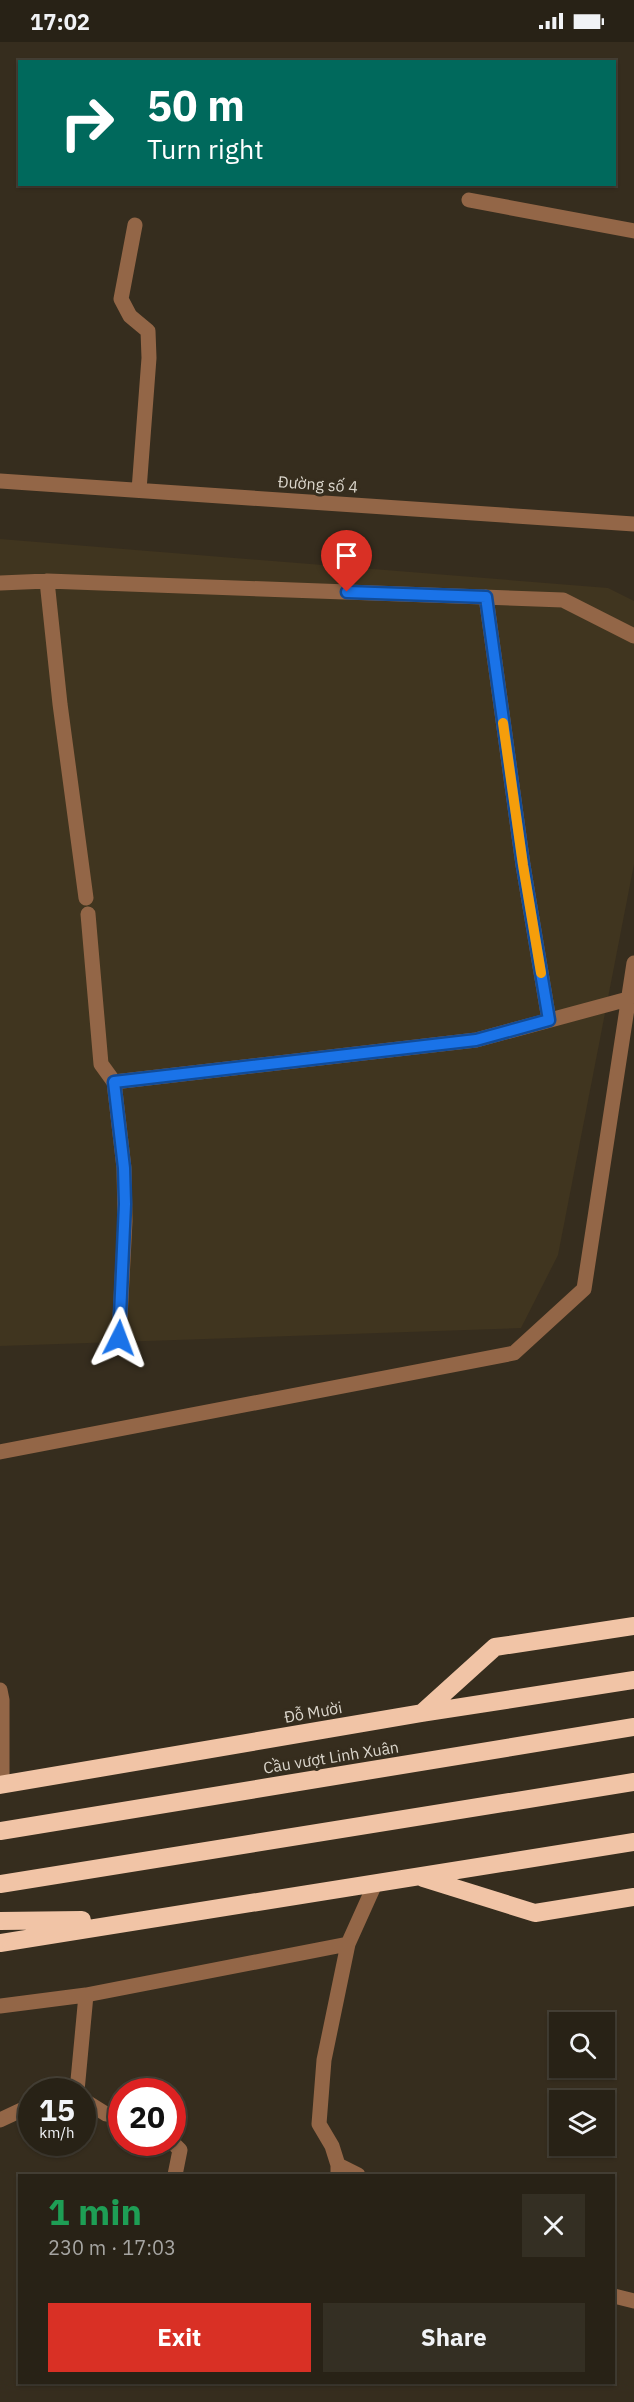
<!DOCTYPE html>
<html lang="en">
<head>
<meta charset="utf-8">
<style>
  :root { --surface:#282216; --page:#342f23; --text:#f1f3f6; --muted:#a5a4a1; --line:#443f35; --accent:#d93025 }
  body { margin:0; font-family:"IBM Plex Sans",sans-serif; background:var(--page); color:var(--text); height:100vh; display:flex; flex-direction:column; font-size:22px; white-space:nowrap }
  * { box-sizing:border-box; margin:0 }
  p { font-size:20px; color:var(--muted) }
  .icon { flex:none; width:33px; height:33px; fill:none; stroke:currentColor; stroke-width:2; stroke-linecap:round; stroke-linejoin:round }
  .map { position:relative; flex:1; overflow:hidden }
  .panel { position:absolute; left:18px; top:2132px; width:597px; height:210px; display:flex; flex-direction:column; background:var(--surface); border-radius:0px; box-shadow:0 2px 4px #0004,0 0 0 2px var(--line) }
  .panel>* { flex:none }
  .top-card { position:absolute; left:18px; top:18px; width:598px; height:126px; border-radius:0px; box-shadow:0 2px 4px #0004,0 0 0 2px var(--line); background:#00695c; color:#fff; overflow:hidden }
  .buttons { position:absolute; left:549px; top:1970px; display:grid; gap:12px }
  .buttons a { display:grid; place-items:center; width:66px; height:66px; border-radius:0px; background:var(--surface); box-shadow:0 2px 4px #0004,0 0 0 2px var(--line); font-size:30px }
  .speed { position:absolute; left:18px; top:2036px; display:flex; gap:12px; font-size:30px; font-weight:700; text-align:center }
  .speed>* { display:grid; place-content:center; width:78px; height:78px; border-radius:50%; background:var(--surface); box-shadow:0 2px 4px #0004,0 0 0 2px var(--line); line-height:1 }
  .speed small { font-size:15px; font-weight:400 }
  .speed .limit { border:9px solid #d22; background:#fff; color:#111 }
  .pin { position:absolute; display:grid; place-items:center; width:51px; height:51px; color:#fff; margin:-62px -26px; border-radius:50% 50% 50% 0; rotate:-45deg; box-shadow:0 0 6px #0007 }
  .pin .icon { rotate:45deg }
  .me { position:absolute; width:66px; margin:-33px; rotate:3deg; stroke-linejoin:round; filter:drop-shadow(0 0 4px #0008) }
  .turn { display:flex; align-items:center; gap:21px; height:126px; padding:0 30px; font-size:27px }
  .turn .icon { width:78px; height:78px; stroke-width:2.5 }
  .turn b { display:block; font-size:42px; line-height:51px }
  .round { display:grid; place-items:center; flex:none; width:63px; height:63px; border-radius:0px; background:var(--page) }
  .summary { display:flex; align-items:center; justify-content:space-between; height:102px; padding:0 30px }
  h1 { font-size:36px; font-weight:700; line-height:45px; color:#1e9e55 }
  .button { display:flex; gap:12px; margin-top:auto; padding:12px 30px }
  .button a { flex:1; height:69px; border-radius:0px; background:var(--accent); color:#fff; font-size:24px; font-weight:700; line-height:69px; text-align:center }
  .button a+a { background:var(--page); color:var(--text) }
  .status { display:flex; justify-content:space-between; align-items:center; height:42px; padding:0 30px; background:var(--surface); direction:ltr }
  .status svg { height:16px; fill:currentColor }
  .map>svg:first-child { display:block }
  .built { fill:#40351f }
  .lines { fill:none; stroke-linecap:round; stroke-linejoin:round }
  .minor { stroke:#936647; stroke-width:15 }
  .highway { stroke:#f1c4a6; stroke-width:18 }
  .route-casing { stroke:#114b97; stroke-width:15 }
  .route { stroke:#1a73e8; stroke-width:10 }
  .slow { stroke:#f59e0b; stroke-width:10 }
  .labels { text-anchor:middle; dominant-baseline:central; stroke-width:6; stroke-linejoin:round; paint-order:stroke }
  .street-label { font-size:16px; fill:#dbd6cc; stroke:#362d1e }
</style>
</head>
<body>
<div class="status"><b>17:02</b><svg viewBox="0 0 49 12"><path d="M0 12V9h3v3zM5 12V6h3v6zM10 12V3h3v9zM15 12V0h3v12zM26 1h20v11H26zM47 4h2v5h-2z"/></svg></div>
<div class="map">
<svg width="634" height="2360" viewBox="0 0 634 2360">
  <rect width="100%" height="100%" fill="#362d1e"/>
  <path class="built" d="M0 497 608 546 634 559V822L558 1213 521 1286 0 1304Z"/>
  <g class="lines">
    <path class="minor" d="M469 158 634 189
      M135 183 121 257 130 274 148 289 149 316 139 448
      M0 439 634 482
      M47 539 60 662 86 856
      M0 541 47 539 563 558 634 594
      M486 555 523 823 549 978
      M88 872 101 1022 114 1040 476 998 628 957
      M114 1040 124 1126 125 1179 119 1296
      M0 1410 514 1311 584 1247 634 921
      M0 1648 2 1658V1743
      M0 1964 86 1953 348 1902 375 1842
      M77 2049 86 1953
      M82 2057 106 2072 122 2075
      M0 2078 32 2063
      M172 2100 180 2108 175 2133
      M338 2123 358 2133
      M338 2133V2123L332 2104 319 2082 324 2018 348 1902
      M614 2254 634 2259"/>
    <path class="highway" d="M422 1671 495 1605 634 1584
      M0 1743 422 1671 634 1638
      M0 1789 634 1685
      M423 1836 535 1871 634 1855
      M0 1842 634 1740
      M0 1879 82 1878
      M0 1901 634 1800"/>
  </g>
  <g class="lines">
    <defs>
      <path id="route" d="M119 1296 125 1162 124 1126 114 1040 476 998 549 978 523 823 486 555 347 550"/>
    </defs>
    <use href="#route" class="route-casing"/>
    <use href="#route" class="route"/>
    <path class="slow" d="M503 681 523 823 541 931"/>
  </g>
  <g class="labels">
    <g class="street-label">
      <text transform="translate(318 442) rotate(4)">Đường số 4</text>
      <text transform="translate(313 1670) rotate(-10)">Đỗ Mười</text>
      <text transform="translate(331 1715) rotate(-9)">Cầu vượt Linh Xuân</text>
    </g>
  </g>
</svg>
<div class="buttons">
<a><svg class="icon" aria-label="search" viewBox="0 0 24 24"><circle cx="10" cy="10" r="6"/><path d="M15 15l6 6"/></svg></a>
<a><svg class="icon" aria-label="layers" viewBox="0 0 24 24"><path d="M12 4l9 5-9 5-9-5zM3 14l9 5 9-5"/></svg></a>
</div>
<div class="speed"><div>15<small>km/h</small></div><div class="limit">20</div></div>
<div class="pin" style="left:347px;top:550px;background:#d93025"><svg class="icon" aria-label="arrive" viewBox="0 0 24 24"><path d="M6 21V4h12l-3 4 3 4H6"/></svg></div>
<svg class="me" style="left:119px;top:1296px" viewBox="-20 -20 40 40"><path d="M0-17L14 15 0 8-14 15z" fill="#1a73e8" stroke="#fff" stroke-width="4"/></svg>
<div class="top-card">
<div class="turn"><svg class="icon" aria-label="right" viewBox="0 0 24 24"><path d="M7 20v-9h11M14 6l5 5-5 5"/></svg><div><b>50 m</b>Turn right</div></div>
</div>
<section class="panel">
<div class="summary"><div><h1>1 min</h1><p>230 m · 17:03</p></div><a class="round"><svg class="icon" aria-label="close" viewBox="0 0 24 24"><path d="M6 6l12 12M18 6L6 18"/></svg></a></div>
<div class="button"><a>Exit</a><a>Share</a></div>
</section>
</div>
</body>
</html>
